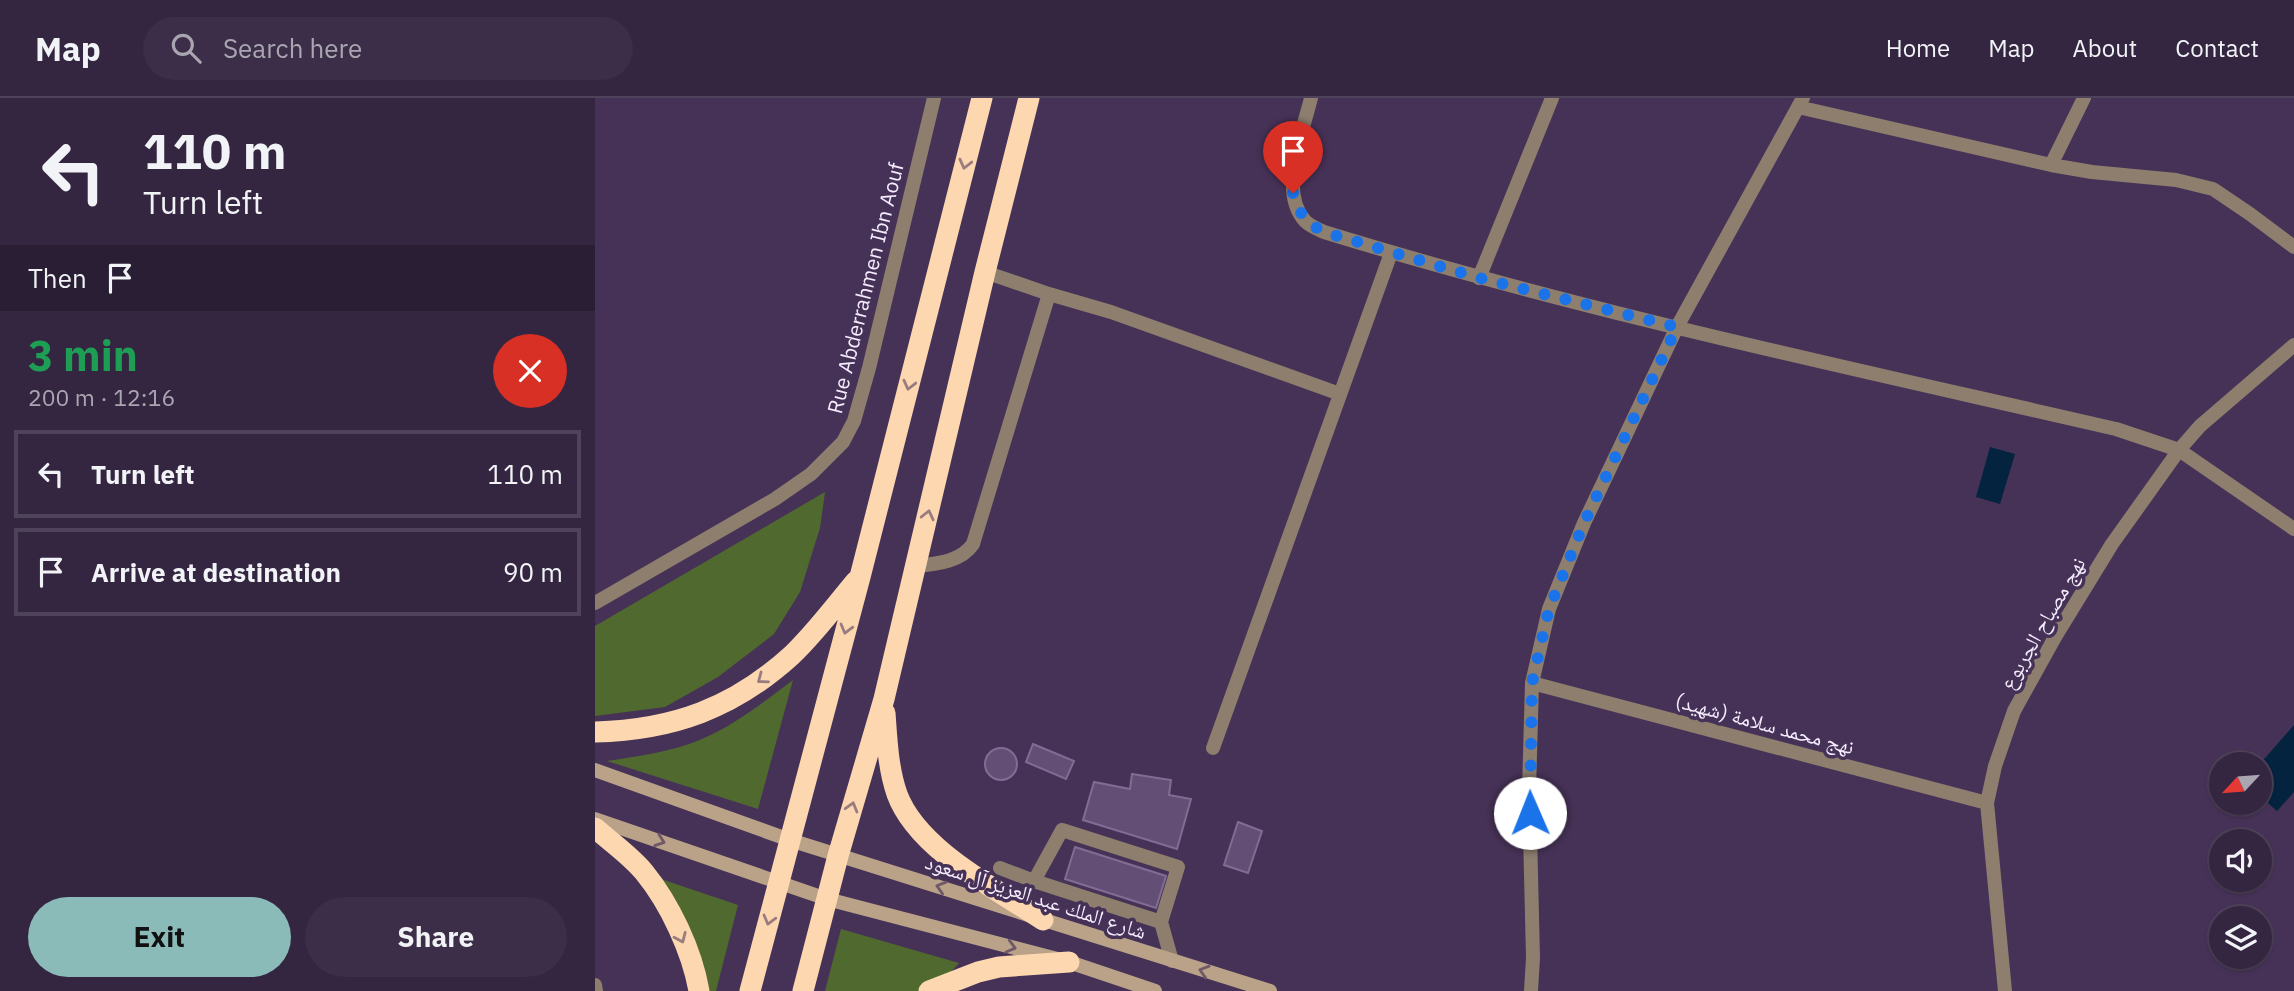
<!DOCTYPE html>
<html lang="en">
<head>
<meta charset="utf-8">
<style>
  :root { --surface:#342641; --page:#3c2e48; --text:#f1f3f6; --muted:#a9a5b1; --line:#4e435a; --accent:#8bbbb9 }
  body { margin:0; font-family:"IBM Plex Sans","Noto Naskh Arabic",sans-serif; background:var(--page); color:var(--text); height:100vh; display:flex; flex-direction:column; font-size:26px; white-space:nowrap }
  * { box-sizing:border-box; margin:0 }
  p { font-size:23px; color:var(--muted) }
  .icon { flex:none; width:38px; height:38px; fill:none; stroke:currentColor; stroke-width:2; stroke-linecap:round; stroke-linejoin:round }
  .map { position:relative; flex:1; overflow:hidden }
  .drawer { display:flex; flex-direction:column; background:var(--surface); width:595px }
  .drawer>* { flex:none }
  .hud { background:#342641; color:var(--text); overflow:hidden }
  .needle { width:46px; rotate:244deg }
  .buttons { position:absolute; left:1614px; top:654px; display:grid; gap:14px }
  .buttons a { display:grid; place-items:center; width:63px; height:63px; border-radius:50%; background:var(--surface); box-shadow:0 2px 5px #0004,0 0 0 2px var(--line); font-size:35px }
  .pin { position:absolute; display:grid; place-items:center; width:60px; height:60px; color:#fff; margin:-72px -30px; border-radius:50% 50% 50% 0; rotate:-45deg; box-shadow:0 0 7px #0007 }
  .pin .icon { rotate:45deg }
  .me { position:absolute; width:77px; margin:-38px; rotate:359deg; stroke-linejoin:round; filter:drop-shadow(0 0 5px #0008) }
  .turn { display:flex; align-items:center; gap:24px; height:147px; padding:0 28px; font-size:32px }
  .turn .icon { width:91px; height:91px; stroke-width:2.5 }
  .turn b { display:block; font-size:49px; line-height:60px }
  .then { display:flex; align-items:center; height:66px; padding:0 28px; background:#0003; gap:14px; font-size:26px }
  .round { display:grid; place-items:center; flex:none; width:74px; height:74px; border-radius:37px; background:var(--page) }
  .headline { display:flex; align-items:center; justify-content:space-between; height:119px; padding:0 28px }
  h1 { font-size:42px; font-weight:800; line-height:52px; color:#1e9e55 }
  .cta { display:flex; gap:14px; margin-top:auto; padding:14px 28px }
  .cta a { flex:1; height:80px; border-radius:42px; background:var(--accent); color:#111; font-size:28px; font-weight:800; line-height:80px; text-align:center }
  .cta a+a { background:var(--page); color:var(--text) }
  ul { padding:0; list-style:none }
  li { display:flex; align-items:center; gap:21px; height:88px; margin:0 14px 10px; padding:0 14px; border:4px solid var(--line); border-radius:0px }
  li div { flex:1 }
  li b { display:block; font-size:26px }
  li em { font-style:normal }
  header { display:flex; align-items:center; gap:42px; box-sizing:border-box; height:98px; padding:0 35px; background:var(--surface); border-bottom:2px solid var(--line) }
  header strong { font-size:33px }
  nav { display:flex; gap:38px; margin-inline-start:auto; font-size:24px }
  .search { width:490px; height:63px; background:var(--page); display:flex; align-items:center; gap:18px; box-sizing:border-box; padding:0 24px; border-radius:38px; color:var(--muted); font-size:26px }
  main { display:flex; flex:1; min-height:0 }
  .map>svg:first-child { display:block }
  .green { fill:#50692e }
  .water { fill:#03233e }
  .building { fill:#634e75; stroke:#826c95; stroke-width:2 }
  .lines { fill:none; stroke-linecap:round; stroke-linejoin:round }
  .lane { stroke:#8d7e6e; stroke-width:14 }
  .street { stroke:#8d7e6e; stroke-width:14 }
  .secondary { stroke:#baa288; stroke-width:14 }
  .highway { stroke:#fdd7af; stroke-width:21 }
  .oneway { stroke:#987c7f }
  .oneway2 { stroke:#6f5968 }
  .route { stroke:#1a73e8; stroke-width:12; stroke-dasharray:0 21.6 }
  .labels { text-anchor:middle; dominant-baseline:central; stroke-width:7; stroke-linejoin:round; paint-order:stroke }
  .street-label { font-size:21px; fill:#f5ecfe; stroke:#463257 }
</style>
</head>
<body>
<header>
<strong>Map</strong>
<div class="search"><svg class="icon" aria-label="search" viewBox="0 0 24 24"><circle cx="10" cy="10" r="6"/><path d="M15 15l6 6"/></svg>Search here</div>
<nav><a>Home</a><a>Map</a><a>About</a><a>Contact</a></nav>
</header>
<main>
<section class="drawer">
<div class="hud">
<div class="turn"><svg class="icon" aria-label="left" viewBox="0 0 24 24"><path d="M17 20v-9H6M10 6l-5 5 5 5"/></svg><div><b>110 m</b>Turn left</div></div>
<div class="then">Then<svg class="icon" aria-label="arrive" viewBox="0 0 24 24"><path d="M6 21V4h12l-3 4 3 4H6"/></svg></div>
</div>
<div class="headline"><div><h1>3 min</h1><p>200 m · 12:16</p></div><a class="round" style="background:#d93025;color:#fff"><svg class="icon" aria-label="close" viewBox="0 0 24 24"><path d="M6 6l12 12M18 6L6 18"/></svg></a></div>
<ul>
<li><svg class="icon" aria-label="left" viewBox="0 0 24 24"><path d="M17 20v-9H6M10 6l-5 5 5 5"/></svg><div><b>Turn left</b></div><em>110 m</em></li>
<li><svg class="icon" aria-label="arrive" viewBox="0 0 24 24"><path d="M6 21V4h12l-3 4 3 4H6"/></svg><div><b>Arrive at destination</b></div><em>90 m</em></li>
</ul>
<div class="cta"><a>Exit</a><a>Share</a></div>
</section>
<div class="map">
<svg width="1699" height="893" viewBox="0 0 1699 893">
  <rect width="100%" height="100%" fill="#463257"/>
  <path class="green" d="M230 394 225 430 205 494 179 536 123 579 70 609 0 618V528Z
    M198 582 163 711 12 663C44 658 77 654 107 641 140 627 170 603 198 582Z
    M57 778 143 807 121 893H115L94 834Z
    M246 831 364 865 339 893H230Z"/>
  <path class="water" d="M1395 349 1420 356 1405 406 1381 399Z
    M1699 627V694L1682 713 1664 697V667Z"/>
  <path class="building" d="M438 646 479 663 471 681 431 664Z
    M390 666a16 16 0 1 1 32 0a16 16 0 1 1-32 0Z
    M537 676 576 682 574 697 596 701 582 751 488 722 499 684 535 691Z
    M643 724 667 733 653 775 629 767Z
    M480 749 571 778 561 810 470 781Z"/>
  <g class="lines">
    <path class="lane" d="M405 770 439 783 566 824 577 863
      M439 783 467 732 583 769 566 824"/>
    <path class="street" d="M716 0C708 34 683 93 710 123 715 128 722 131 729 134 989 214 1256 270 1521 331L1584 352 1699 431
      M1203 9 1456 67 1497 74 1581 82 1618 91 1655 116 1699 149
      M1456 67 1489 0
      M884 180 957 0
      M454 196 516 214 745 296
      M321 468C341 466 366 464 378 446L454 196 390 174
      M0 505 180 401 216 376 248 344 259 323 274 270 339 0
      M937 585 1392 705
      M618 650 796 155
      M0 887 1 893
      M936 893 938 860 934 692 937 585 954 511 989 425 1082 229 1208 0
      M1410 893 1392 705 1400 668 1419 613 1460 539 1517 446 1584 352 1605 328 1699 247"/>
    <path class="secondary" d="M0 672 195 742 675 893
      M0 721 232 801 474 864 560 893"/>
    <path class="highway" d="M290 615C292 642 293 670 302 696 322 751 401 791 448 822
      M0 634C78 632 139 610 197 557 220 535 240 508 261 483
      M0 730C16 744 36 758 49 774 75 806 97 853 104 893
      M155 893 265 479 387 0
      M208 893 243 758 289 601 390 174 434 0
      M334 893 383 874 404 869 474 864"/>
  </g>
  <defs><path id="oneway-chevron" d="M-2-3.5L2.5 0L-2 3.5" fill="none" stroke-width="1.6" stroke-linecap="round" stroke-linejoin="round" transform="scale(1.75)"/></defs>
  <g class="oneway">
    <use href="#oneway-chevron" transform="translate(370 66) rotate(104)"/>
    <use href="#oneway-chevron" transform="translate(314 287) rotate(104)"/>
    <use href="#oneway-chevron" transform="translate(333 417) rotate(-77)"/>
    <use href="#oneway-chevron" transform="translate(251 531) rotate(105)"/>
    <use href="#oneway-chevron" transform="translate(167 581) rotate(143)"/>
    <use href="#oneway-chevron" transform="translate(257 709) rotate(-74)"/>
    <use href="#oneway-chevron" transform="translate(174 822) rotate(105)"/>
    <use href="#oneway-chevron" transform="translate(86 840) rotate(66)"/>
  </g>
  <g class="oneway2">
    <use href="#oneway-chevron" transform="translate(65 743) rotate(19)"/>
    <use href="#oneway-chevron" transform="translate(346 789) rotate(-163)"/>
    <use href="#oneway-chevron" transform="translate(416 849) rotate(15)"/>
    <use href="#oneway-chevron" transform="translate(609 873) rotate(-163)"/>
  </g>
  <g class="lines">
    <path class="route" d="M698 95C704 116 710 124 729 134L884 180 1082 229 989 425 954 511 937 585 935 715"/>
  </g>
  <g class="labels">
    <g class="street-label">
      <text transform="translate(270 190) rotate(-76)">Rue Abderrahmen Ibn Aouf</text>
      <text transform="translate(1447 525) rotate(-60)">نهج مصباح الجربوع</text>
      <text transform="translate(1170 625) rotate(15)">نهج محمد سلامة (شهيد)</text>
      <text transform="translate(441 798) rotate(18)">شارع الملك عبد العزيز آل سعود</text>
    </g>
  </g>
</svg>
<div class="buttons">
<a><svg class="needle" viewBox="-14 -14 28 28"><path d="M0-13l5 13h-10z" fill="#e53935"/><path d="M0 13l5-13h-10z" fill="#a9a5b1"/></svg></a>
<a><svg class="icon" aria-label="sound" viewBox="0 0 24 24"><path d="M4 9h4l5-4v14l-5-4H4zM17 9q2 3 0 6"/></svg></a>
<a><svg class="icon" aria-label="layers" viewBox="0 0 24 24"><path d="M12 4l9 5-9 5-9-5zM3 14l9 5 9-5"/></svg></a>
</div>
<div class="pin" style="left:698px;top:95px;background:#d93025"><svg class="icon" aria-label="arrive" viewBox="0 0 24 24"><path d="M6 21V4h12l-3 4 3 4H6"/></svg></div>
<svg class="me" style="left:935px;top:715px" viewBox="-20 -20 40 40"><circle r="19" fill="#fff"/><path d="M0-13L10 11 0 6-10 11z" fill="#1a73e8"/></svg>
</div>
</main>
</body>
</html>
